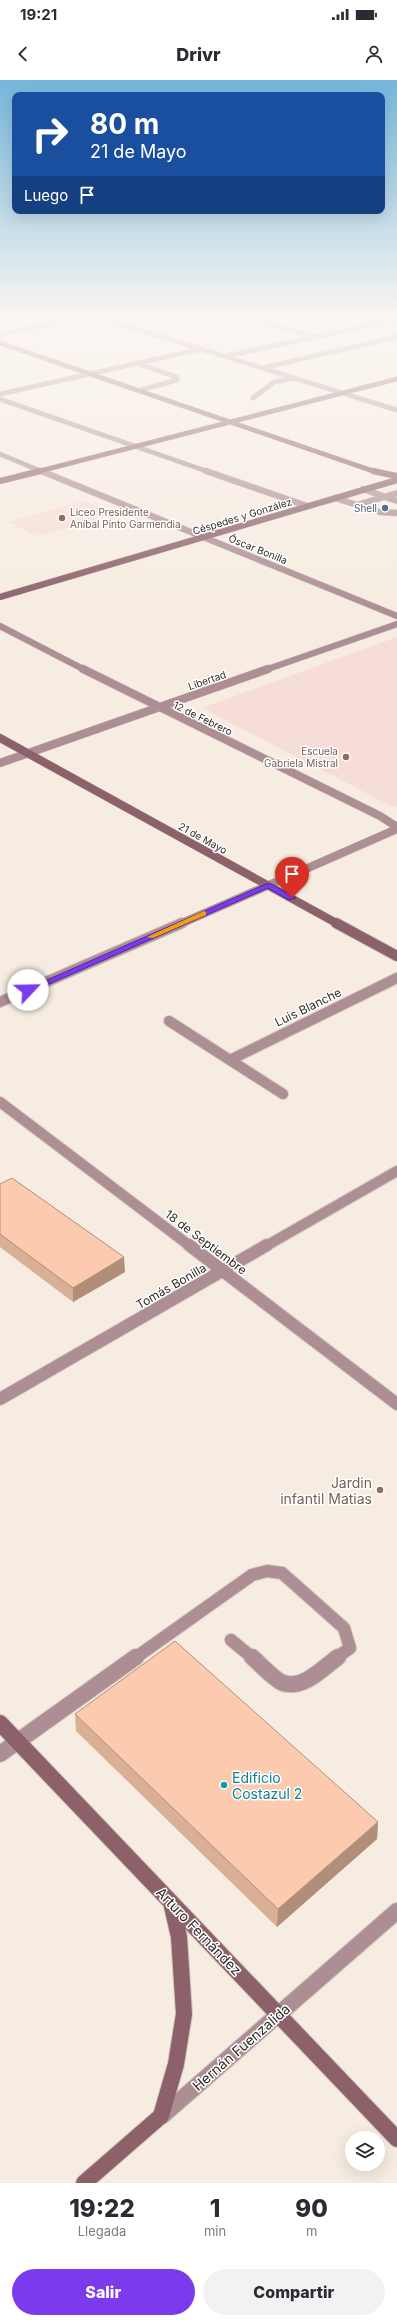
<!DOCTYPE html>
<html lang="es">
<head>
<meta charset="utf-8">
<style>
  :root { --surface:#fff; --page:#f2f2f3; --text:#2b2b33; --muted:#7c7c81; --accent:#7c3aed }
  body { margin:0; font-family:Inter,sans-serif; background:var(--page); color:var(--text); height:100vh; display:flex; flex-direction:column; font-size:15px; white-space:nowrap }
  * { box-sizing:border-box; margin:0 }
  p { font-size:13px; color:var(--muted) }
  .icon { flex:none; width:22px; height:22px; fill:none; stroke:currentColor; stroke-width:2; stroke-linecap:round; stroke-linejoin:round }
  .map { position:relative; height:2103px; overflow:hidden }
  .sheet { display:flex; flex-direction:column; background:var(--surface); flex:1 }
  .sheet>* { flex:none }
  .banner { position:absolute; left:12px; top:12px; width:373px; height:122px; border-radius:8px; box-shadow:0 4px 16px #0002; background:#1a4fa0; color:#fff; overflow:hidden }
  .tools { position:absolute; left:345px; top:2051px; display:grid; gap:8px }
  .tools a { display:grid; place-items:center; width:40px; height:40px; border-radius:50%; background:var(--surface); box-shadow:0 4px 16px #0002; font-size:20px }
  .pin { position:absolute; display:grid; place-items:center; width:34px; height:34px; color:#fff; margin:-41px -17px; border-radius:50% 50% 50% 0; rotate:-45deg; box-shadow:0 0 4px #0007 }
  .pin .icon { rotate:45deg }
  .me { position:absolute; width:44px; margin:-22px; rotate:66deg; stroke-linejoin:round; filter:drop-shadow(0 0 3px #0008) }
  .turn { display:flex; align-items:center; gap:14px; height:84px; padding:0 12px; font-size:18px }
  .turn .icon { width:52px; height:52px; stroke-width:2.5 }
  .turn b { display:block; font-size:28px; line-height:34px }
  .then { display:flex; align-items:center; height:38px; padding:0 12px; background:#0003; gap:8px; font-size:15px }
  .eta { display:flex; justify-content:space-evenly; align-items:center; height:68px; text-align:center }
  .eta b { font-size:24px; font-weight:800; line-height:28px }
  .button { display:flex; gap:8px; margin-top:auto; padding:8px 12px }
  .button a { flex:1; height:46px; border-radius:24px; background:var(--accent); color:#fff; font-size:16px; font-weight:800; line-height:46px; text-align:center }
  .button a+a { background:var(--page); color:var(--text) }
  .status { display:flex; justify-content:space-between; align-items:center; height:28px; padding:0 20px; background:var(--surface); direction:ltr }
  .status svg { height:11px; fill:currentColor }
  header { display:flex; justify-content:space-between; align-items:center; height:52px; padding:0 12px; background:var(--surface); font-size:18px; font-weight:800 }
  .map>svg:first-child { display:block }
  .education { fill:#f7ddd8 }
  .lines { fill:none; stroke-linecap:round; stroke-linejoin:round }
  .lane-far3-casing { stroke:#d2c9c0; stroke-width:5.5 }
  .lane-far2-casing { stroke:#d2c9c0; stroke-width:7 }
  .lane-far1-casing { stroke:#d2c9c0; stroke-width:14 }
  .lane-casing { stroke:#d2c9c0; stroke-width:18 }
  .street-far5-casing { stroke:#d2c9c0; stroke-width:5.5 }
  .street-far4-casing { stroke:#d2c9c0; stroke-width:7 }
  .street-far3-casing { stroke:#d2c9c0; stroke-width:9 }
  .street-far2-casing { stroke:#d2c9c0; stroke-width:12 }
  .street-far1-casing { stroke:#d2c9c0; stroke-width:14 }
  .street-casing { stroke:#d2c9c0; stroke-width:18 }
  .secondary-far4-casing { stroke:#d2c9c0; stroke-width:5.5 }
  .secondary-far3-casing { stroke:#d2c9c0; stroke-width:7 }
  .secondary-far2-casing { stroke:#d2c9c0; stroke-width:9 }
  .secondary-far1-casing { stroke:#d2c9c0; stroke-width:12 }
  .secondary-casing { stroke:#d2c9c0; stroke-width:18 }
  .lane-far3 { stroke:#ad8e94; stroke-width:4.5 }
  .lane-far2 { stroke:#ad8e94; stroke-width:6 }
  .lane-far1 { stroke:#ad8e94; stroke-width:12 }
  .lane { stroke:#ad8e94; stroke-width:16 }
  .street-far5 { stroke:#ad8e94; stroke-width:4.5 }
  .street-far4 { stroke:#ad8e94; stroke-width:6 }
  .street-far3 { stroke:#ad8e94; stroke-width:8 }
  .street-far2 { stroke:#ad8e94; stroke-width:10 }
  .street-far1 { stroke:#ad8e94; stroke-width:12 }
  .street { stroke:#ad8e94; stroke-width:16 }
  .secondary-far4 { stroke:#8c6169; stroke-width:4.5 }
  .secondary-far3 { stroke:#8c6169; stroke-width:6 }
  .secondary-far2 { stroke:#8c6169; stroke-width:8 }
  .secondary-far1 { stroke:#8c6169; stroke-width:10 }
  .secondary { stroke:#8c6169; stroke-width:16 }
  .wall { fill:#d9af96 }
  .shaded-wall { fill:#b08e7a }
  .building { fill:#fccbaf; stroke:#b08e7a }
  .route { fill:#7c3aed; stroke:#51269a }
  .slow { fill:#f59e0b }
  .service-dot { fill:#5c6f8a; stroke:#fff; stroke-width:1.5 }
  .education-dot { fill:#8d6e63; stroke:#fff; stroke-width:1.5 }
  .culture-dot { fill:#0f9aa8; stroke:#fff; stroke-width:1.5 }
  .labels { text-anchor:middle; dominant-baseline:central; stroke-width:3; stroke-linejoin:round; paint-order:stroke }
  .far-service-label { font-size:10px; fill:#4e5e75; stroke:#fff; text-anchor:end }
  .far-education-label { font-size:10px; fill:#785e54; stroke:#fff; text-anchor:start }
  .far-street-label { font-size:10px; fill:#302c27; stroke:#fff }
  .street-label { font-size:12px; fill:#302c27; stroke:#fff }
  .near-education-label { font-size:14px; fill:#785e54; stroke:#fff; text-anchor:end }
  .near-culture-label { font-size:14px; fill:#0d838f; stroke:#fff; text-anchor:start }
  .near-street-label { font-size:14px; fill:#302c27; stroke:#fff }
</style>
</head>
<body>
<div class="status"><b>19:21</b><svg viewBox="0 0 49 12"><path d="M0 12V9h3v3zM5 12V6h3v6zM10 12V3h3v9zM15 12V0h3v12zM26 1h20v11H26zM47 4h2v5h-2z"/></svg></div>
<header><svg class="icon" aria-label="back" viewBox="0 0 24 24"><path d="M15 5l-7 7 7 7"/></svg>Drivr<svg class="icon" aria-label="person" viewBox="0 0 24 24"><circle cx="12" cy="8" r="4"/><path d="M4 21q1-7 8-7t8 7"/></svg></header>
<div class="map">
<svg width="397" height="2103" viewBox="0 0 397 2103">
  <rect width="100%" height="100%" fill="#f6ece1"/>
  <path class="education" d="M84 421 117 434 37 456 8 442Z
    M397 557V726L393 727 202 628Z"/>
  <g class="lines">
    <defs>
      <path id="lane-far3" d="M136 283 177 297V300L141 310
        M253 318 274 302 294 298"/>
      <path id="lane-far2" d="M363 409 397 421
        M335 418 380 432 397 433
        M357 425 397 413"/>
      <path id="lane-far1" d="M231 1560 253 1578
        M135 1578 252 1495 267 1491 282 1493 344 1548 350 1568 336 1578"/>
      <path id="lane" d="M252 1577C260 1584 275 1600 283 1603 303 1610 323 1588 338 1577
        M0 1674 136 1577"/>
      <path id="street-far5" d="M95 236 397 330
        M239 236 312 256
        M368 236 397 244
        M0 254 95 236
        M227 276 388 241
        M262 288 397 257
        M0 314 201 269
        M0 319 209 392
        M0 374 43 392"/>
      <path id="street-far4" d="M41 391 397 536
        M206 391 307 426
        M0 546 85 590
        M265 590 397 544"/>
      <path id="street-far3" d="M83 589 380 736 397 747
        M0 683 268 589
        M180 844 397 749"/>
      <path id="street-far2" d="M0 922 182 843
        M169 941 283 1014
        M230 980 397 898
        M0 1022 190 1166
        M266 1166 397 1091"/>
      <path id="street-far1" d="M189 1165 397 1324
        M0 1319 267 1165"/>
      <path id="street" d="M162 2036 397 1831"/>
      <path id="secondary-far4" d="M0 263 376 392
        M36 392 397 299"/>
      <path id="secondary-far3" d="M373 391 397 396
        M0 401 40 391
        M0 517 397 400"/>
      <path id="secondary-far2" d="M0 658 338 844"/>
      <path id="secondary-far1" d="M336 843 397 876"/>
      <path id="secondary" d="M0 1643 397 2059
        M84 2103 161 2036 176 1984 184 1934 179 1857 171 1822"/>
    </defs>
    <use href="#lane-far3" class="lane-far3-casing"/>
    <use href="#lane-far2" class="lane-far2-casing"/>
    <use href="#lane-far1" class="lane-far1-casing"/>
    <use href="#lane" class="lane-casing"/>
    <use href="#street-far5" class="street-far5-casing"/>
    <use href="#street-far4" class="street-far4-casing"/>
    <use href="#street-far3" class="street-far3-casing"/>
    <use href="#street-far2" class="street-far2-casing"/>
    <use href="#street-far1" class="street-far1-casing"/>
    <use href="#street" class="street-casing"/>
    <use href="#secondary-far4" class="secondary-far4-casing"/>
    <use href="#secondary-far3" class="secondary-far3-casing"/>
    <use href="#secondary-far2" class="secondary-far2-casing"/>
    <use href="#secondary-far1" class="secondary-far1-casing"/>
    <use href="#secondary" class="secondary-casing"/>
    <use href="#lane-far3" class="lane-far3"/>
    <use href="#lane-far2" class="lane-far2"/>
    <use href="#lane-far1" class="lane-far1"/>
    <use href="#lane" class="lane"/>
    <use href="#street-far5" class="street-far5"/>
    <use href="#street-far4" class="street-far4"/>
    <use href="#street-far3" class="street-far3"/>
    <use href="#street-far2" class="street-far2"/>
    <use href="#street-far1" class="street-far1"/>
    <use href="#street" class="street"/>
    <use href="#secondary-far4" class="secondary-far4"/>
    <use href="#secondary-far3" class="secondary-far3"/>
    <use href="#secondary-far2" class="secondary-far2"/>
    <use href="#secondary-far1" class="secondary-far1"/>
    <use href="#secondary" class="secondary"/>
  </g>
  <path class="wall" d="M0 1104 125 1192 73 1222 0 1167Z
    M75 1634 378 1742 377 1759 277 1847 76 1651Z"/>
  <path class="shaded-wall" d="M124 1177 125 1192 73 1222V1208Z
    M378 1742 377 1759 277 1847 278 1829Z"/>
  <path class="building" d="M12 1098 124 1177 73 1208 0 1154V1104Z
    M175 1561 378 1742 278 1829 75 1634Z"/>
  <linearGradient id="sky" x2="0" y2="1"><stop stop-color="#75b7dc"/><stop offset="0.45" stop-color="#fbf6f2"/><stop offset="1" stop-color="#fbf6f2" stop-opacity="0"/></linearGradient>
  <rect width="397" height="530" fill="url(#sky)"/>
  <path class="route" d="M266 804H271L296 818 289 820 268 808 31 912 24 910Z"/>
  <path class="slow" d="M204 831 206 832V835L153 858 147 857Z"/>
  <circle class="service-dot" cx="385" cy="428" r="4"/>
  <g class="education-dot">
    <circle cx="62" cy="438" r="4"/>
    <circle cx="346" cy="677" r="4"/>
    <circle cx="380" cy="1410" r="4"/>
  </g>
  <circle class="culture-dot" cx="224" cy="1705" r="4"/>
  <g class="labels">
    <g class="far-service-label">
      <text x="377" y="428">Shell</text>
    </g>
    <g class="far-education-label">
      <text x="70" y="432">Liceo Presidente<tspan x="70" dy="12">Aníbal Pinto Garmendia</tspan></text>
      <text x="338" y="671" text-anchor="end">Escuela<tspan x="338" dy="12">Gabriela Mistral</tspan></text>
    </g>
    <g class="far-street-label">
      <text transform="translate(242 436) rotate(-17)">Céspedes y González</text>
      <text transform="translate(258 469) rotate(22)">Óscar Bonilla</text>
      <text transform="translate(207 600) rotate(-19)">Libertad</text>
      <text transform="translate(203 638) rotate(26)">12 de Febrero</text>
      <text transform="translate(203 758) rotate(29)">21 de Mayo</text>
    </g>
    <g class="street-label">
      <text transform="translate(308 927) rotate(-26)">Luis Blanche</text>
      <text transform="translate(206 1162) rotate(37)">18 de Septiembre</text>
      <text transform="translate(171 1206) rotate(-30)">Tomás Bonilla</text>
    </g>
    <g class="near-education-label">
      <text x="372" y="1402">Jardin<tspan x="372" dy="16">infantil Matias</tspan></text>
    </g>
    <g class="near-culture-label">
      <text x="232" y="1697">Edificio<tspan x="232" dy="16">Costazul 2</tspan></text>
    </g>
    <g class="near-street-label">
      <text transform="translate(199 1851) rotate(46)">Arturo Fernández</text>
      <text transform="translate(241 1967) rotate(-41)">Hernán Fuenzalida</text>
    </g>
  </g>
</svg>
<div class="tools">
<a><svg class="icon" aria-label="layers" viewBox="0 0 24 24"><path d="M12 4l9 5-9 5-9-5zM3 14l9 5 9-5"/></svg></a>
</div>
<div class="pin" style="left:292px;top:818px;background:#d93025"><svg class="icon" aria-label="arrive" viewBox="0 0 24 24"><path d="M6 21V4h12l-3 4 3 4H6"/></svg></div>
<svg class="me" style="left:28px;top:910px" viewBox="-20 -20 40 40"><circle r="19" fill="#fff"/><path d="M0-13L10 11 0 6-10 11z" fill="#7c3aed"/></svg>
<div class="banner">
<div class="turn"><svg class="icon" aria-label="right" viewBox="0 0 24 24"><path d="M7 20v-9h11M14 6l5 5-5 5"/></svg><div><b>80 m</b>21 de Mayo</div></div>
<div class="then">Luego<svg class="icon" aria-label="arrive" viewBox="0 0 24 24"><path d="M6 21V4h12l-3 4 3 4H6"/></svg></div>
</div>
</div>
<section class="sheet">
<div class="eta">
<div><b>19:22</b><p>Llegada</p></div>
<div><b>1</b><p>min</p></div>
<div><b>90</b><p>m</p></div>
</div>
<div class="button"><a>Salir</a><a>Compartir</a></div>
</section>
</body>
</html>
